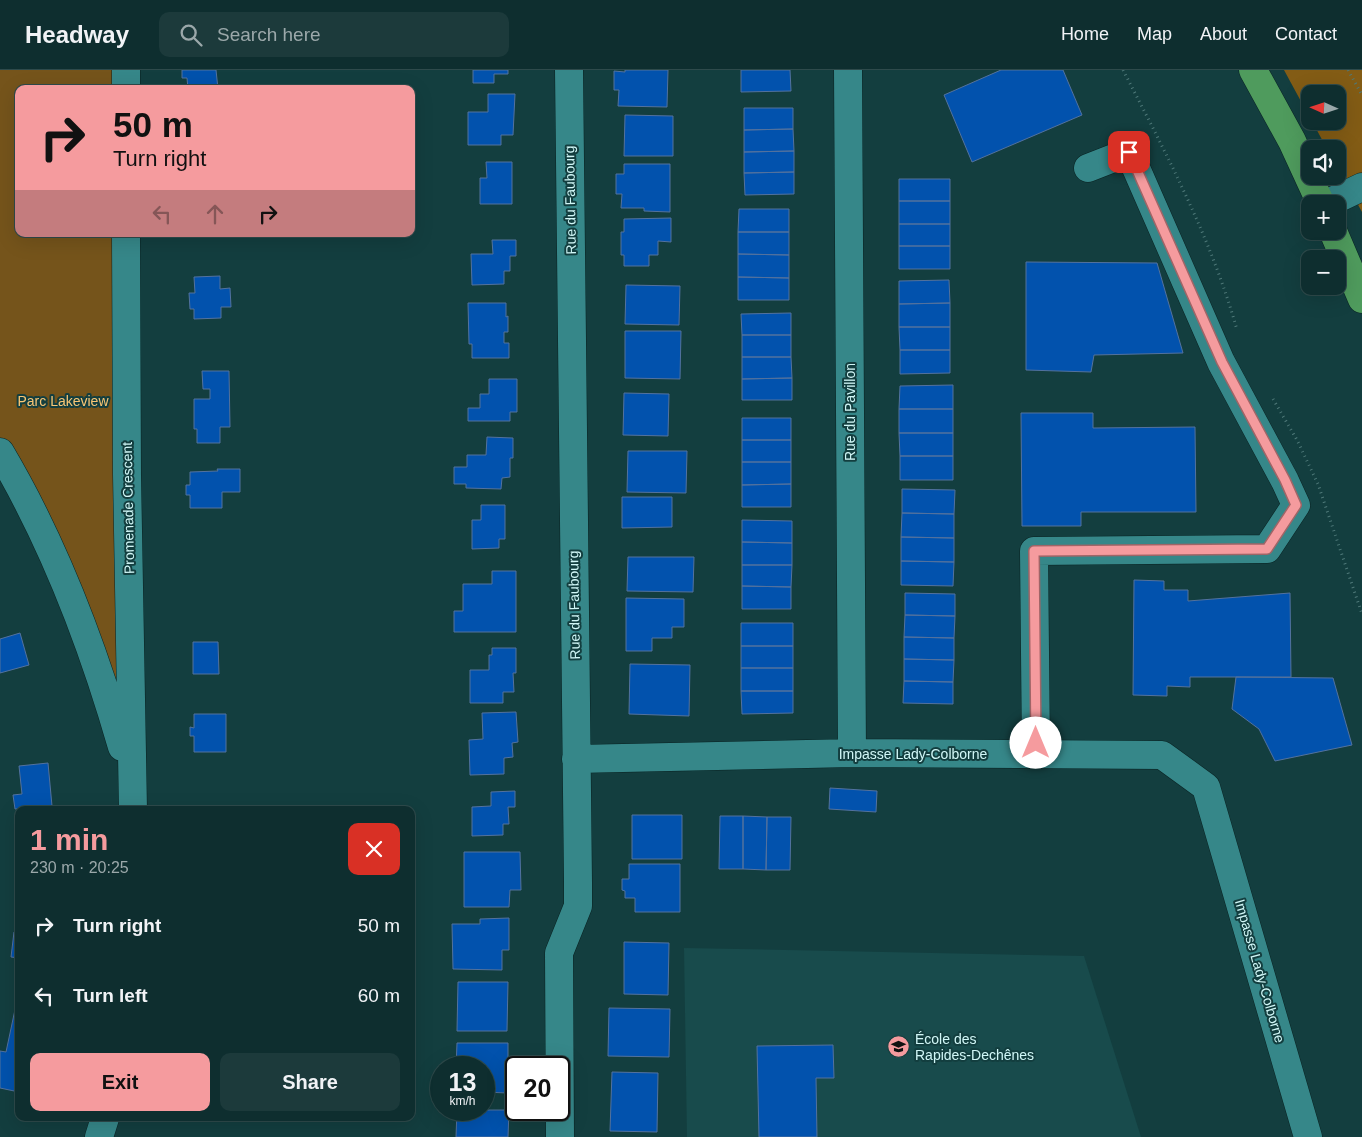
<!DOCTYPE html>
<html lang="en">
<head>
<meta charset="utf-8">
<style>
  :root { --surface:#0e2e2f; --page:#1c3a3b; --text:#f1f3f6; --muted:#9ba8aa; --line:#2e4a4b; --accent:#f59b9e }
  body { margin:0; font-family:Helvetica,sans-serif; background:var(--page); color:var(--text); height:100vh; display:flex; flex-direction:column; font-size:19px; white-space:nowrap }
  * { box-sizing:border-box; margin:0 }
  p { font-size:16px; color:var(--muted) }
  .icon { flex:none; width:28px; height:28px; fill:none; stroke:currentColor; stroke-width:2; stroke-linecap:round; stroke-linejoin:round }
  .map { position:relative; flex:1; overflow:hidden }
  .side { position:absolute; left:15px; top:736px; width:400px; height:315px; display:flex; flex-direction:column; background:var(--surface); border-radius:10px; box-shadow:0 5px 20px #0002,0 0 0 1px var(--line) }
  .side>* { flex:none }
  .banner { position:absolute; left:15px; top:15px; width:400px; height:152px; border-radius:10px; box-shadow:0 5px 20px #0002,0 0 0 1px var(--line); background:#f59b9e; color:#111; overflow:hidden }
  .needle { width:32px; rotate:273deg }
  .tools { position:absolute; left:1301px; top:15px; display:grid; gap:10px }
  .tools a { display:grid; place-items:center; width:45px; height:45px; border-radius:10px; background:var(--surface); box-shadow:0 5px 20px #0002,0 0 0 1px var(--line); font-size:25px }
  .speed { position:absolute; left:430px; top:986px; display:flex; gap:10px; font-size:25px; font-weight:700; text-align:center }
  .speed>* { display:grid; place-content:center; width:65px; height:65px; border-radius:50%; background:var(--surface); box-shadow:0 5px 20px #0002,0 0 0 1px var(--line); line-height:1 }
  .speed small { font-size:12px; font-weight:400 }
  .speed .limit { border:2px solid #111; border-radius:8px; background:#fff; color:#111 }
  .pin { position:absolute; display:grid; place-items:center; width:42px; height:42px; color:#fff; margin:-21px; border-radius:10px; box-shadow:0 2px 8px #0006 }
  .me { position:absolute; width:55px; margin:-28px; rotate:0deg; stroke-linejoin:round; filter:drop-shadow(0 0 4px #0008) }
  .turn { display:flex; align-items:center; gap:18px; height:105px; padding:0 15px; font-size:22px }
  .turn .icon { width:65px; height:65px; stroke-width:2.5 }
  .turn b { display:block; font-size:35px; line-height:42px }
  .lanes { display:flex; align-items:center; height:48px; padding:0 15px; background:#0003; justify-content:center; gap:25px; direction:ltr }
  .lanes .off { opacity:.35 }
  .round { display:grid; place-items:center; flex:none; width:52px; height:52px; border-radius:10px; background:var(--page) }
  .overview { display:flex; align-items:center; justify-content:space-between; height:85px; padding:0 15px }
  h1 { font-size:30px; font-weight:800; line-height:38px; color:var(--accent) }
  .button { display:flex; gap:10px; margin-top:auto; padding:10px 15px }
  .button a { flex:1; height:58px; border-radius:10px; background:var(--accent); color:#111; font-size:20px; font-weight:800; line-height:58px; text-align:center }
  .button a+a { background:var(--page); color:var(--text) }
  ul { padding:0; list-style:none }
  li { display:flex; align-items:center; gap:15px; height:70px; padding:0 15px }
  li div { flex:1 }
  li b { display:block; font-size:19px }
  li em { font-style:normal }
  header { display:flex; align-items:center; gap:30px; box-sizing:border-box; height:70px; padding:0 25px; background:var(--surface); border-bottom:1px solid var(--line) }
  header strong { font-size:24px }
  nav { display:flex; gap:28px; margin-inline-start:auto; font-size:18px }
  .search { width:350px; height:45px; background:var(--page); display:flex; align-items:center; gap:12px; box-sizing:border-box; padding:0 18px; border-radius:10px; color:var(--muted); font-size:19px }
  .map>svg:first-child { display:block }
  .built { fill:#184b4c }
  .green { fill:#75541b }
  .forest { fill:#835c15 }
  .building { fill:#0252ad; stroke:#53729e }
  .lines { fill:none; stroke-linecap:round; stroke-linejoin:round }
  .minor-casing { stroke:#092323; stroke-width:29 }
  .major-casing { stroke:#092323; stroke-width:29 }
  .path { stroke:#4f7979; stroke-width:3; stroke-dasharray:1 4; stroke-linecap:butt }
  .minor { stroke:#368789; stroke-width:28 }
  .major { stroke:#4f9b5d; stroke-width:28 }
  .route-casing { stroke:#9f6567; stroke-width:12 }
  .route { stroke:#f59b9e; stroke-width:9 }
  .labels { text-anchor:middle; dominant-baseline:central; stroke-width:4; stroke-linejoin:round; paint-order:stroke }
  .street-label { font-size:14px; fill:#d1f7f7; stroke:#133e3f }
  .park-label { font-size:14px; fill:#f9c675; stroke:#133e3f }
  .poi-label { font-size:14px; fill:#d1f7f7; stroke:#133e3f; text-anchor:start }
</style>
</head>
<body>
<header>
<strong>Headway</strong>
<div class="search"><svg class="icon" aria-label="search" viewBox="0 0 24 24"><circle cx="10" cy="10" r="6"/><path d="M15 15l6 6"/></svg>Search here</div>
<nav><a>Home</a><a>Map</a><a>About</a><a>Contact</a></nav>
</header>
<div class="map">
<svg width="1362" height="1067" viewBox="0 0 1362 1067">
  <rect width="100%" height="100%" fill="#133e3f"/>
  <path class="built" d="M684 878 1084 886 1141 1067H687Z"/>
  <path class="green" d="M0 0H126V19H19V164H126L132 712 0 382Z"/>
  <path class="forest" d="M1284 0H1362V142L1338 98V79H1327L1312 51H1338V24H1310V48Z"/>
  <path class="building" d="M182 0H216L218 19H188L187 8H182Z
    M473 0H508V4H494V13H473Z
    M625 0H668L667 37 618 36 619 20H614V1L625 2Z
    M741 0H790L791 21 741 22Z
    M1001 0H1063L1082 45 972 92 944 25Z
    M488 24H515L513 65H501V75H468V42H488Z
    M744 38H793V59L744 60Z
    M625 45 673 46V86H624Z
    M793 59 794 81 744 82V60Z
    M794 81V102L744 103V82Z
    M486 92H512V134H480V108H487Z
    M624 94H670V142L644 141V138H621L622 124H616V104H624Z
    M794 102V124L745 125 744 103Z
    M899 109H950V131H899Z
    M899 131H950V154H899Z
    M739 139H789V162H738Z
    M671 148V172L658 171V185H649V196H624V185H621V162H624V149Z
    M899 154H950V176H899Z
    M738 162H789V185L738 184Z
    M492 170H516V186H510V201H504V214L472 215 471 184H493Z
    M899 176H950V199H899Z
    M738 184 789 185V208L738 207Z
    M1026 192 1157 193 1183 283 1094 285 1091 302 1026 300Z
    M220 206V219L230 218 231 237H221V248L194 249V239H190L189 223H195L194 207Z
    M738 207 789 208V230H738Z
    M949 210 950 233 899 234V211Z
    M626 215 680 216 679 255 625 254Z
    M468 233H506V247L508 246V262H504V273H509V288H472V274H469Z
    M950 233V257H899V234Z
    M791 243V265H742L741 244Z
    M899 257H950V280H900Z
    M625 261H681L680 309 625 308Z
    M742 265H791V287H742Z
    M900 280H950V303L900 304Z
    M742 287H791L792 308 742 309Z
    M202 301H229L230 357H220V373H197V359H194V329H210V319H203Z
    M792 308V330H742V309Z
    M489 309H517V342H510V351H468V338H480V324H489Z
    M953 315V339H899L900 316Z
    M624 323 669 324 668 366 623 365Z
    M899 339H953V363H899Z
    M1021 343H1093V358L1195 357 1196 442H1081V456H1022Z
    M742 348H791V370H742Z
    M899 363H953V386H900Z
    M487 367 513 368V388H510V407L502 408 501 419 466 418V414H454V397H467V385H486Z
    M742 370H791V392H742Z
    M628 381H687L686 423 627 422Z
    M900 386H953V410H900Z
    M742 392H791V414L742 415Z
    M217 399H240V422H222V438H190V425H186V415H190V402L218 401Z
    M791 414V437H742V415Z
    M902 419 955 420 954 444 902 443Z
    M622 427H672V457L622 458Z
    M481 435H505V469H499V478L472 479V450H481Z
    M902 443 954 444V468L901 467Z
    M742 450 792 451V473L742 472Z
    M901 467 954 468V492L901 491Z
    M742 472 792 473V495H742Z
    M628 487H694L693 522 627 521Z
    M901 491 954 492 953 516 901 515Z
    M742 495H792L791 517 742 516Z
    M492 501H516V562H454V541H463V514H492Z
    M1134 510 1164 511V520H1188V531L1290 523 1291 607H1190V617L1167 616V626L1133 625Z
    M742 516 791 517V539H742Z
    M905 523 955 524V546L905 545Z
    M626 528 684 529V557H672V568H652V581H626Z
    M905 545 955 546 954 568 904 567Z
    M741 553H793V576H741Z
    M20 563 29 595 0 603V569Z
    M904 567 954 568V590L904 589Z
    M193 572H218L219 604H193Z
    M741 576H793V598H741Z
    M492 578H516V603H513L514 622H503V633H470V600H489V585H492Z
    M904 589 954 590 953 612 904 611Z
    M630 594 690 595 689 646 629 644Z
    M741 598H793V621H741Z
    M1236 607 1333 608 1352 675 1275 691 1259 659 1232 639Z
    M904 611 953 612V634L903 633Z
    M741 621H793V643L742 644Z
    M516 642 518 672 512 673 513 687 504 688V704L470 705 469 670 483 669 482 643Z
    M194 644H226V682H194V666H190V657L194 658Z
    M48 693 52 736 15 739 13 725 22 724 19 696Z
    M830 718 877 721 876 742 829 739Z
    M515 721V737H508L509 754H503V765L472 766V737L491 736V722Z
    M632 745H682V789H632Z
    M720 746H743V799H719Z
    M743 746 767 747 766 800 743 799Z
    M767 747H791L790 800H766Z
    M464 782H520L521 820H510L509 837H464Z
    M629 794H680V842H635V828H625V821L622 820V809H629Z
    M509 848V880H502V900L453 899 452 854H480V849Z
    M14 862H19V888L11 887Z
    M624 872 669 873 668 925 624 924Z
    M458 912H508L507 961H457Z
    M16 935 19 936V1022L0 1018V981L6 982Z
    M609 938 670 939 669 987 608 986Z
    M457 973H508V1023L484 1022V998H456Z
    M833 975 834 1008H816L817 1067H759L757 976Z
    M612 1002 658 1003 657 1062 610 1061Z
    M457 1040H509L508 1067H456Z"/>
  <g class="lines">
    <defs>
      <path id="minor" d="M126 0V19
        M848 0 852 683
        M1326 134 1362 117
        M126 164 127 405 133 740
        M0 382C54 473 93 576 122 677
        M1036 683 1034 481 1267 479 1296 435 1285 411 1221 292 1129 82 1088 98
        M576 689 852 683 1162 685 1206 717 1308 1067
        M99 1067 105 1048
        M560 1067 559 883 578 836V812L569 0"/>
      <path id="major" d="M1253 0 1292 71 1321 134
        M1333 161 1362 229"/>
    </defs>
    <use href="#minor" class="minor-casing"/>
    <use href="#major" class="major-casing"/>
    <path class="path" d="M1123 0C1166 83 1212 170 1237 260
      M1348 0 1362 25
      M1273 329 1297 370 1318 414 1362 544"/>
    <use href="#minor" class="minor"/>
    <use href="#major" class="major"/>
  </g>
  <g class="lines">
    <defs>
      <path id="route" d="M1036 673 1034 481 1267 479 1296 435 1285 410 1222 292 1129 82"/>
    </defs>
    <use href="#route" class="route-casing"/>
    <use href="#route" class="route"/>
  </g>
  <defs>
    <symbol id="school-disc" viewBox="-11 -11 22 22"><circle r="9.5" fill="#f59b9e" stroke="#133e3f"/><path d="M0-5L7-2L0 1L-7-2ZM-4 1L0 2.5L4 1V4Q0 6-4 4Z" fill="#111"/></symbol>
  </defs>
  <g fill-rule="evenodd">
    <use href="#school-disc" x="886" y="964" width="25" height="25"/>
  </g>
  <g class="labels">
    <g class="street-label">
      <text transform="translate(570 130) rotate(-91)">Rue du Faubourg</text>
      <text transform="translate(850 342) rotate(-90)">Rue du Pavillon</text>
      <text transform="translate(128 438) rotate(-91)">Promenade Crescent</text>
      <text transform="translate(574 535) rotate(-91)">Rue du Faubourg</text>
      <text x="913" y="684">Impasse Lady-Colborne</text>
      <text transform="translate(1260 901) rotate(74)">Impasse Lady-Colborne</text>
    </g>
    <g class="park-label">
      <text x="63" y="331">Parc Lakeview</text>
    </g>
    <g class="poi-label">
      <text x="915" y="969">École des<tspan x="915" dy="16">Rapides-Dechênes</tspan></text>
    </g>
  </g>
</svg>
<div class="tools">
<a><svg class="needle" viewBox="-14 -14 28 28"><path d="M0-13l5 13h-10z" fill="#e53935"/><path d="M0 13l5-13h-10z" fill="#9ba8aa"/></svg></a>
<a><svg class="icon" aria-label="sound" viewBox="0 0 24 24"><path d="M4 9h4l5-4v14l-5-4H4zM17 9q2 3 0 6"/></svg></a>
<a>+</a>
<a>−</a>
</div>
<div class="speed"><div>13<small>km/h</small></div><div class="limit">20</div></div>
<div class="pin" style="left:1129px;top:82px;background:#d93025"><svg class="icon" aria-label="arrive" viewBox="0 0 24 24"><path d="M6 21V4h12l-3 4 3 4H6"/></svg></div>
<svg class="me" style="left:1036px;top:673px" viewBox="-20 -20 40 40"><circle r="19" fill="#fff"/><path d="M0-13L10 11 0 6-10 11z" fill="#f59b9e"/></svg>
<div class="banner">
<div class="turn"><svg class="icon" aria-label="right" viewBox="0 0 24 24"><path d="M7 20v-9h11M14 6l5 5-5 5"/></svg><div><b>50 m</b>Turn right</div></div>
<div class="lanes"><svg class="icon off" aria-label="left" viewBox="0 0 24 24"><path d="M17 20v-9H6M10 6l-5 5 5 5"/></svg><svg class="icon off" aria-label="ahead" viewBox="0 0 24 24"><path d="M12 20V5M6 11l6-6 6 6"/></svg><svg class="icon" aria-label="right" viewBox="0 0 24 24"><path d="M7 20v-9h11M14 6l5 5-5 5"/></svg></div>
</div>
<section class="side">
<div class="overview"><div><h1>1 min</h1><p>230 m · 20:25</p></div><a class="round" style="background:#d93025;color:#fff"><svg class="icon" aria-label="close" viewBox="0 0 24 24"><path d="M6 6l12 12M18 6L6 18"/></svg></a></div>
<ul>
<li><svg class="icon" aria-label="right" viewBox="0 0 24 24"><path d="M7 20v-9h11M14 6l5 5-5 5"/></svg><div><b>Turn right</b></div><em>50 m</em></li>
<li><svg class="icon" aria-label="left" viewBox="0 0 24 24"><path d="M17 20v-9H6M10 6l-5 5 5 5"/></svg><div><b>Turn left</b></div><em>60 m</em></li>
</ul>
<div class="button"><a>Exit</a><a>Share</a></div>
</section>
</div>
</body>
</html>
